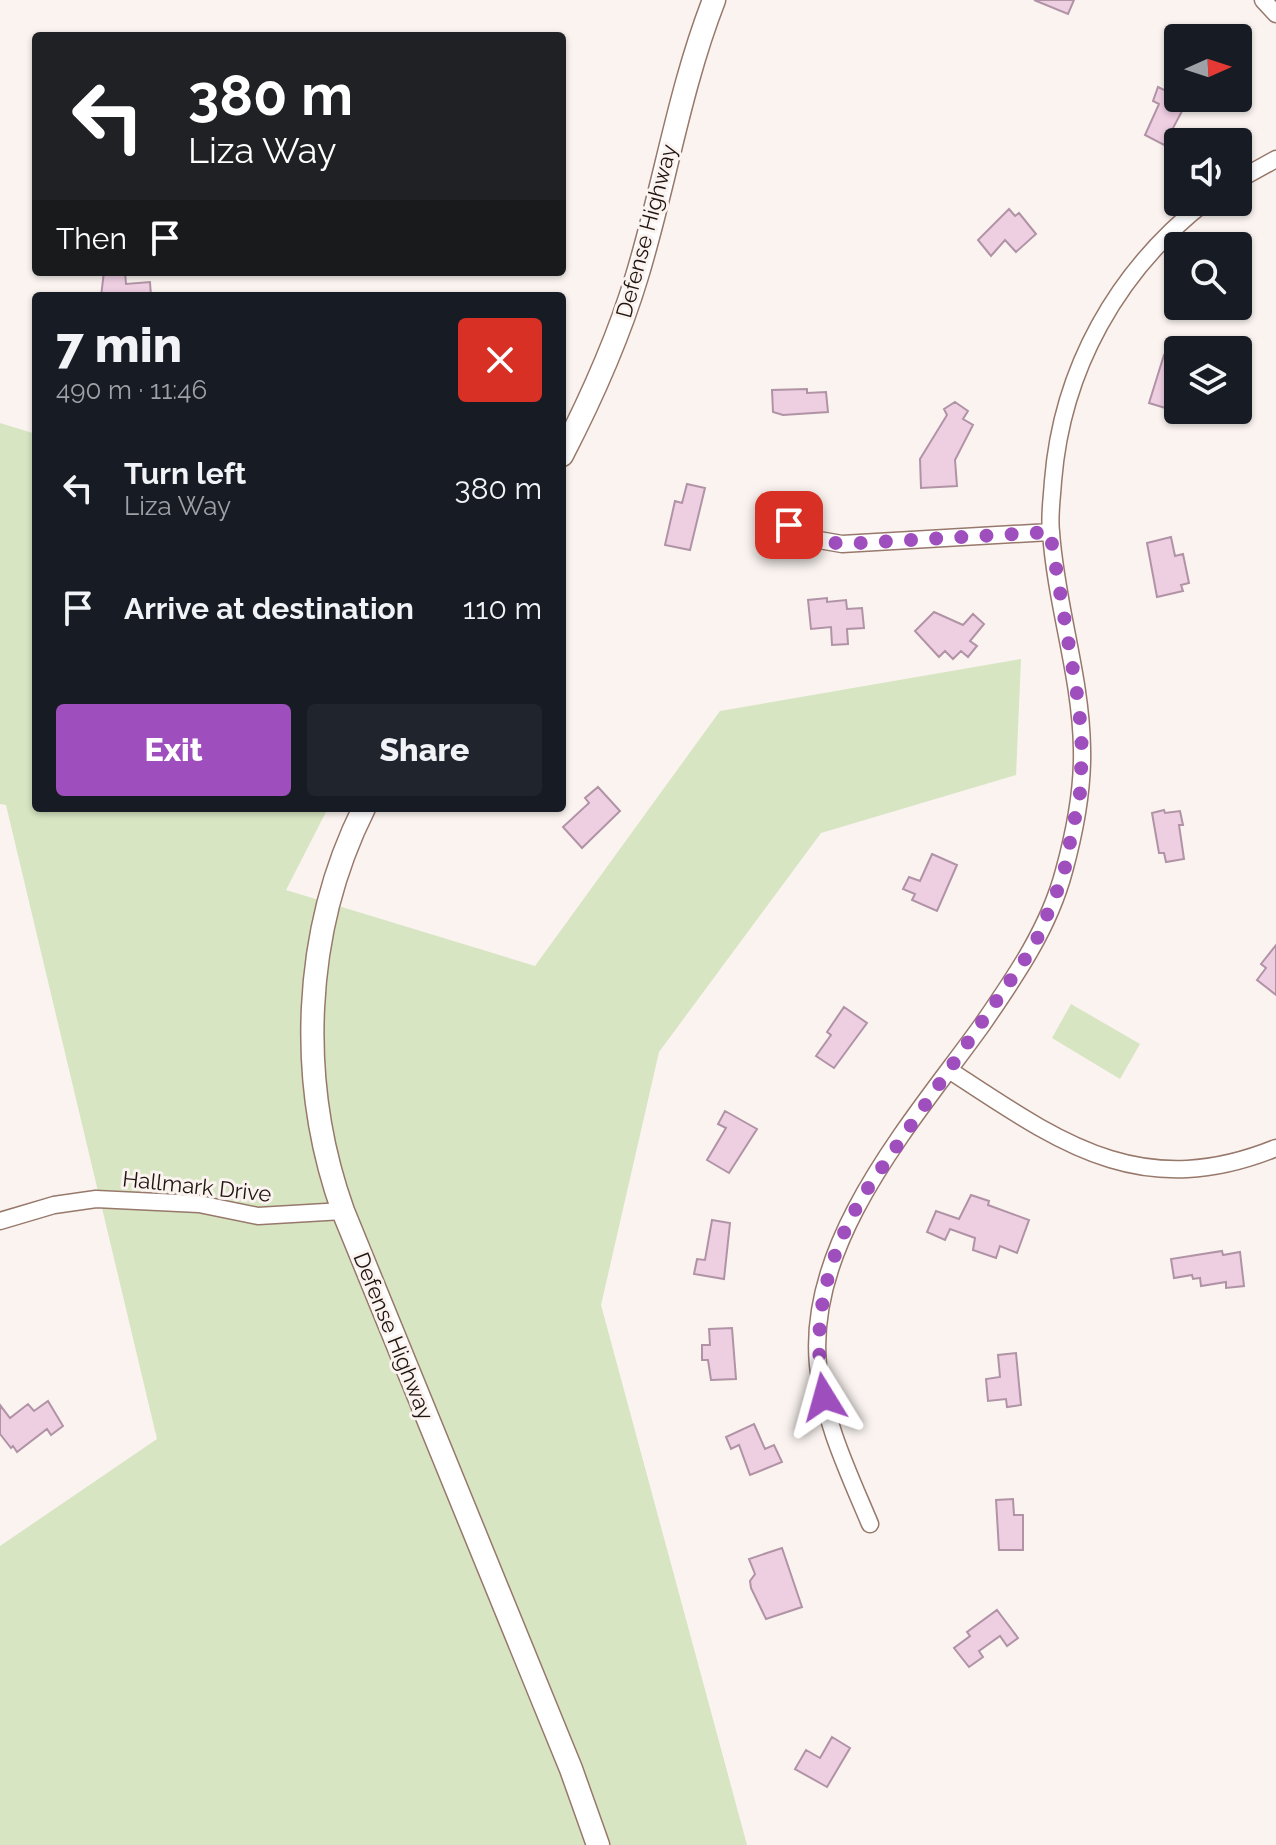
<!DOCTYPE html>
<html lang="en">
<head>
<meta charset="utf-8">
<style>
  :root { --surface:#171b24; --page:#20242c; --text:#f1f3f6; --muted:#9ea1a6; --accent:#9f4ebe }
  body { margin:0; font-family:Raleway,sans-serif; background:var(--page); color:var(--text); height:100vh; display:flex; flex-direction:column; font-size:30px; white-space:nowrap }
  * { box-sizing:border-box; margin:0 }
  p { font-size:26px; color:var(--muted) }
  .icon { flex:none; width:44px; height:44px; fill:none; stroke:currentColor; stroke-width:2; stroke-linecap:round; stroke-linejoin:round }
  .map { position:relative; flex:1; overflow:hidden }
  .panel { position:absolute; left:32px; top:292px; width:534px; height:520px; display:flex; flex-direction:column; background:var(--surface); border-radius:8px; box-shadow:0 2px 6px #0004 }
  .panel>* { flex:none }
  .banner { position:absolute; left:32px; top:32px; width:534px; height:244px; border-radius:8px; box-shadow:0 2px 6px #0004; background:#202124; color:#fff; overflow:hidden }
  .needle { width:52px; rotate:87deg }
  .buttons { position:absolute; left:1164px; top:24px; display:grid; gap:16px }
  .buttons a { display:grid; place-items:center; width:88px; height:88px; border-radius:8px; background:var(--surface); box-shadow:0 2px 6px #0004; font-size:40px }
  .pin { position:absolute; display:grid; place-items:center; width:68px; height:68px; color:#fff; margin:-34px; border-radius:16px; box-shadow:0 4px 12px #0006 }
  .me { position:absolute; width:88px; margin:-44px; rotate:352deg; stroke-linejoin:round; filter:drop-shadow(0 0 6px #0008) }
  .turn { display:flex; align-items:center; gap:28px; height:168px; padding:0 24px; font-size:36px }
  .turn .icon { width:104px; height:104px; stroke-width:2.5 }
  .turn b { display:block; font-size:56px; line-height:68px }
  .then { display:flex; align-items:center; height:76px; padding:0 24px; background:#0003; gap:16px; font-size:30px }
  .round { display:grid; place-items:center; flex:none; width:84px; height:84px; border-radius:8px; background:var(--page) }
  .overview { display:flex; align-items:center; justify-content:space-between; height:136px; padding:0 24px }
  h1 { font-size:48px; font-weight:800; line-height:60px }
  .button { display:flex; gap:16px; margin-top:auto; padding:16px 24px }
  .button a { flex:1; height:92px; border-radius:8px; background:var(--accent); color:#fff; font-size:32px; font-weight:800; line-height:92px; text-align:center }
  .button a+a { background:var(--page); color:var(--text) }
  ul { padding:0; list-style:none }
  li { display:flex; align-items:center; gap:24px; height:120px; padding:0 24px }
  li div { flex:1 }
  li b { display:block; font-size:30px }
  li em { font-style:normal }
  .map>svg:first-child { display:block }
  .green { fill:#d7e5c2 }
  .building { fill:#eecee1; stroke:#b193a6; stroke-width:2 }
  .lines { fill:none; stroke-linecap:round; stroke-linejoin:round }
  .street-casing { stroke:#97786b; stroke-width:19 }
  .secondary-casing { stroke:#97786b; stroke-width:25 }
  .street { stroke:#fff; stroke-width:16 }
  .secondary { stroke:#fff; stroke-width:22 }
  .route { stroke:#9f4ebe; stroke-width:14; stroke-dasharray:0 25.2 }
  .labels { text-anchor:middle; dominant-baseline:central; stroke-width:6; stroke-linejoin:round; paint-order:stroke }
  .street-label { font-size:22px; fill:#20140f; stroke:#faf3f0 }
</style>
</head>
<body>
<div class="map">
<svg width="1276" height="1845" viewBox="0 0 1276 1845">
  <rect width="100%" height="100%" fill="#faf3f0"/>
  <path class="green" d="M0 423 36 434V808H328L286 890 535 966 720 711 1021 659 1016 775 821 833 659 1052 601 1305 747 1845H0V1546L157 1439 6 805 0 804Z
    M1071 1004 1140 1044 1120 1079 1052 1038Z"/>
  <path class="building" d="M1034 0H1074L1068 14Z
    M1178 62V98H1189L1164 145 1145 135 1159 104 1153 101 1158 87 1166 91Z
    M1009 209 1015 216 1019 213 1036 234 1016 252 1005 240 991 256 978 240Z
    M104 272H125L126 284 150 282 151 296H101Z
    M1164 355 1178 359V393L1172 410 1149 403Z
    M807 389V393L826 392 828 412 783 415 773 412 772 390Z
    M955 402 968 411 963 419 973 425 955 460 957 486 921 488 920 459 947 415 944 409Z
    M687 484 705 488 690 550 665 545 675 501 682 503Z
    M1171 537 1175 556 1183 554 1189 583 1181 585 1183 591 1157 597 1147 543Z
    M827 598V602L846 600 847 609 862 608 864 628 847 629 848 644 832 645 831 627 811 629 808 600Z
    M934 612 963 625 973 614 984 624 970 641 977 646 968 657 961 651 953 659 945 651 939 657 915 631Z
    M598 787 620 811 582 848 563 827 589 803 585 798Z
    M1164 810 1165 813 1180 811 1183 825H1179L1184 859 1166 862 1164 853H1159L1152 813Z
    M932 854 957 865 937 911 912 900 915 894 903 889 909 877 920 881Z
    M1276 945V995L1257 980 1266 968 1261 964Z
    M844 1007 867 1023 834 1068 816 1056 831 1035 827 1032Z
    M725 1111 757 1129 729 1173 707 1160 726 1128 718 1124Z
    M971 1195 989 1201 988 1205 1029 1220 1017 1253 1000 1246 996 1258 973 1250 975 1238 950 1229 945 1240 927 1232 936 1211 959 1219Z
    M712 1220 730 1223 724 1279 694 1274 697 1259 705 1260Z
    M1222 1251 1223 1255 1240 1252 1244 1286 1226 1288V1282L1201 1286 1200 1278 1193 1279 1192 1275 1174 1278 1171 1259Z
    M732 1328 736 1379 711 1380 708 1360H702V1345H710L709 1329Z
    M1016 1353 1021 1405 1007 1407 1006 1399 988 1401 986 1379 1000 1377 998 1355Z
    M48 1401 63 1426 51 1435 47 1429 17 1452 13 1446 11 1448 0 1434V1405L10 1418 28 1404 34 1411Z
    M754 1424 765 1449 774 1445 782 1462 750 1475 739 1445 731 1449 726 1437Z
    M1013 1499 1014 1515H1023V1550H999L996 1500Z
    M782 1548 802 1607 766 1619 751 1588 750 1581 755 1574 749 1559Z
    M997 1610 1018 1638 1007 1646 1000 1636 979 1651 983 1657 969 1667 954 1648 970 1636 967 1632Z
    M832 1737 850 1748 827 1787 795 1769 806 1750 820 1758Z"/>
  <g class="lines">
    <defs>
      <path id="street" d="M1263 0 1276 14
        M1238 180 1276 159
        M789 525 819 540 842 544 1050 532
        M949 1070C1059 1142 1140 1203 1276 1148
        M0 1221 54 1205 96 1199 199 1204 258 1216 343 1211
        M870 1524C849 1474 823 1420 818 1365 806 1240 913 1121 982 1025 1015 977 1049 928 1064 871 1075 831 1083 790 1082 749 1081 676 1056 605 1051 532 1049 516 1052 498 1053 481 1062 369 1117 271 1205 202"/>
      <path id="secondary" d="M562 455C592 397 618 339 637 276 665 184 679 90 714 0
        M364 808C302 932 297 1082 343 1211L571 1769 598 1845"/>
    </defs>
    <use href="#street" class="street-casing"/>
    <use href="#secondary" class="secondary-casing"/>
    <use href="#street" class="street"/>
    <use href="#secondary" class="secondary"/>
  </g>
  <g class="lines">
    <path class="route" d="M789 525 819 540 842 544 1050 532 1079 706 1082 750 1080 793 1063 877 1034 946 868 1188C827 1254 810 1320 824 1397"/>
  </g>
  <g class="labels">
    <g class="street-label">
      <text transform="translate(646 231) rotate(-75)">Defense Highway</text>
      <text transform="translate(197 1186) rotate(6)">Hallmark Drive</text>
      <text transform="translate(394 1336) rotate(68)">Defense Highway</text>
    </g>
  </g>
</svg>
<div class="buttons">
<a><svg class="needle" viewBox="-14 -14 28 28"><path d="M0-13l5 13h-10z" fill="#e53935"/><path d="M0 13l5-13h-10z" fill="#9ea1a6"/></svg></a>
<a><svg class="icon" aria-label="sound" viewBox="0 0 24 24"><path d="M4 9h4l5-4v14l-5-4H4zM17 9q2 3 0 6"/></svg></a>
<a><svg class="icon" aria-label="search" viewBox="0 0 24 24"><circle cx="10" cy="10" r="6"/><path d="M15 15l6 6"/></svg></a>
<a><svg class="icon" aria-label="layers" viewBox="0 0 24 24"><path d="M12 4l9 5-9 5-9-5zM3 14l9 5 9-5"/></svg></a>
</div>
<div class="pin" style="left:789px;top:525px;background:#d93025"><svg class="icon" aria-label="arrive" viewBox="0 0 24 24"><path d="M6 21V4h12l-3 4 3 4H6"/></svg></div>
<svg class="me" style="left:824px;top:1397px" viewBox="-20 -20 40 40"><path d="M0-17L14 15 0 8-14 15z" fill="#9f4ebe" stroke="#fff" stroke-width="4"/></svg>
<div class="banner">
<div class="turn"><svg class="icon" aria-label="left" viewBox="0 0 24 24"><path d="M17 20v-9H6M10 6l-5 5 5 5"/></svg><div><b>380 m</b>Liza Way</div></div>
<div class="then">Then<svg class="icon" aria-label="arrive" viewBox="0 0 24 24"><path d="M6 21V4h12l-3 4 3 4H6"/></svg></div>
</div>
<section class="panel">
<div class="overview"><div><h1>7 min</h1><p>490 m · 11:46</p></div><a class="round" style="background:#d93025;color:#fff"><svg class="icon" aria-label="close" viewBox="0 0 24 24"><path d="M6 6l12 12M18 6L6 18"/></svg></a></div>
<ul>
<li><svg class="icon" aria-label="left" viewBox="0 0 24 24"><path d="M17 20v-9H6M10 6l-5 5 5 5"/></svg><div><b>Turn left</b><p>Liza Way</p></div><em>380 m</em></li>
<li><svg class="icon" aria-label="arrive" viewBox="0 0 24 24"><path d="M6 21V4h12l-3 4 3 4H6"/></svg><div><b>Arrive at destination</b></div><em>110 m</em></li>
</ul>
<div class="button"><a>Exit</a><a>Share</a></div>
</section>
</div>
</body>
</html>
